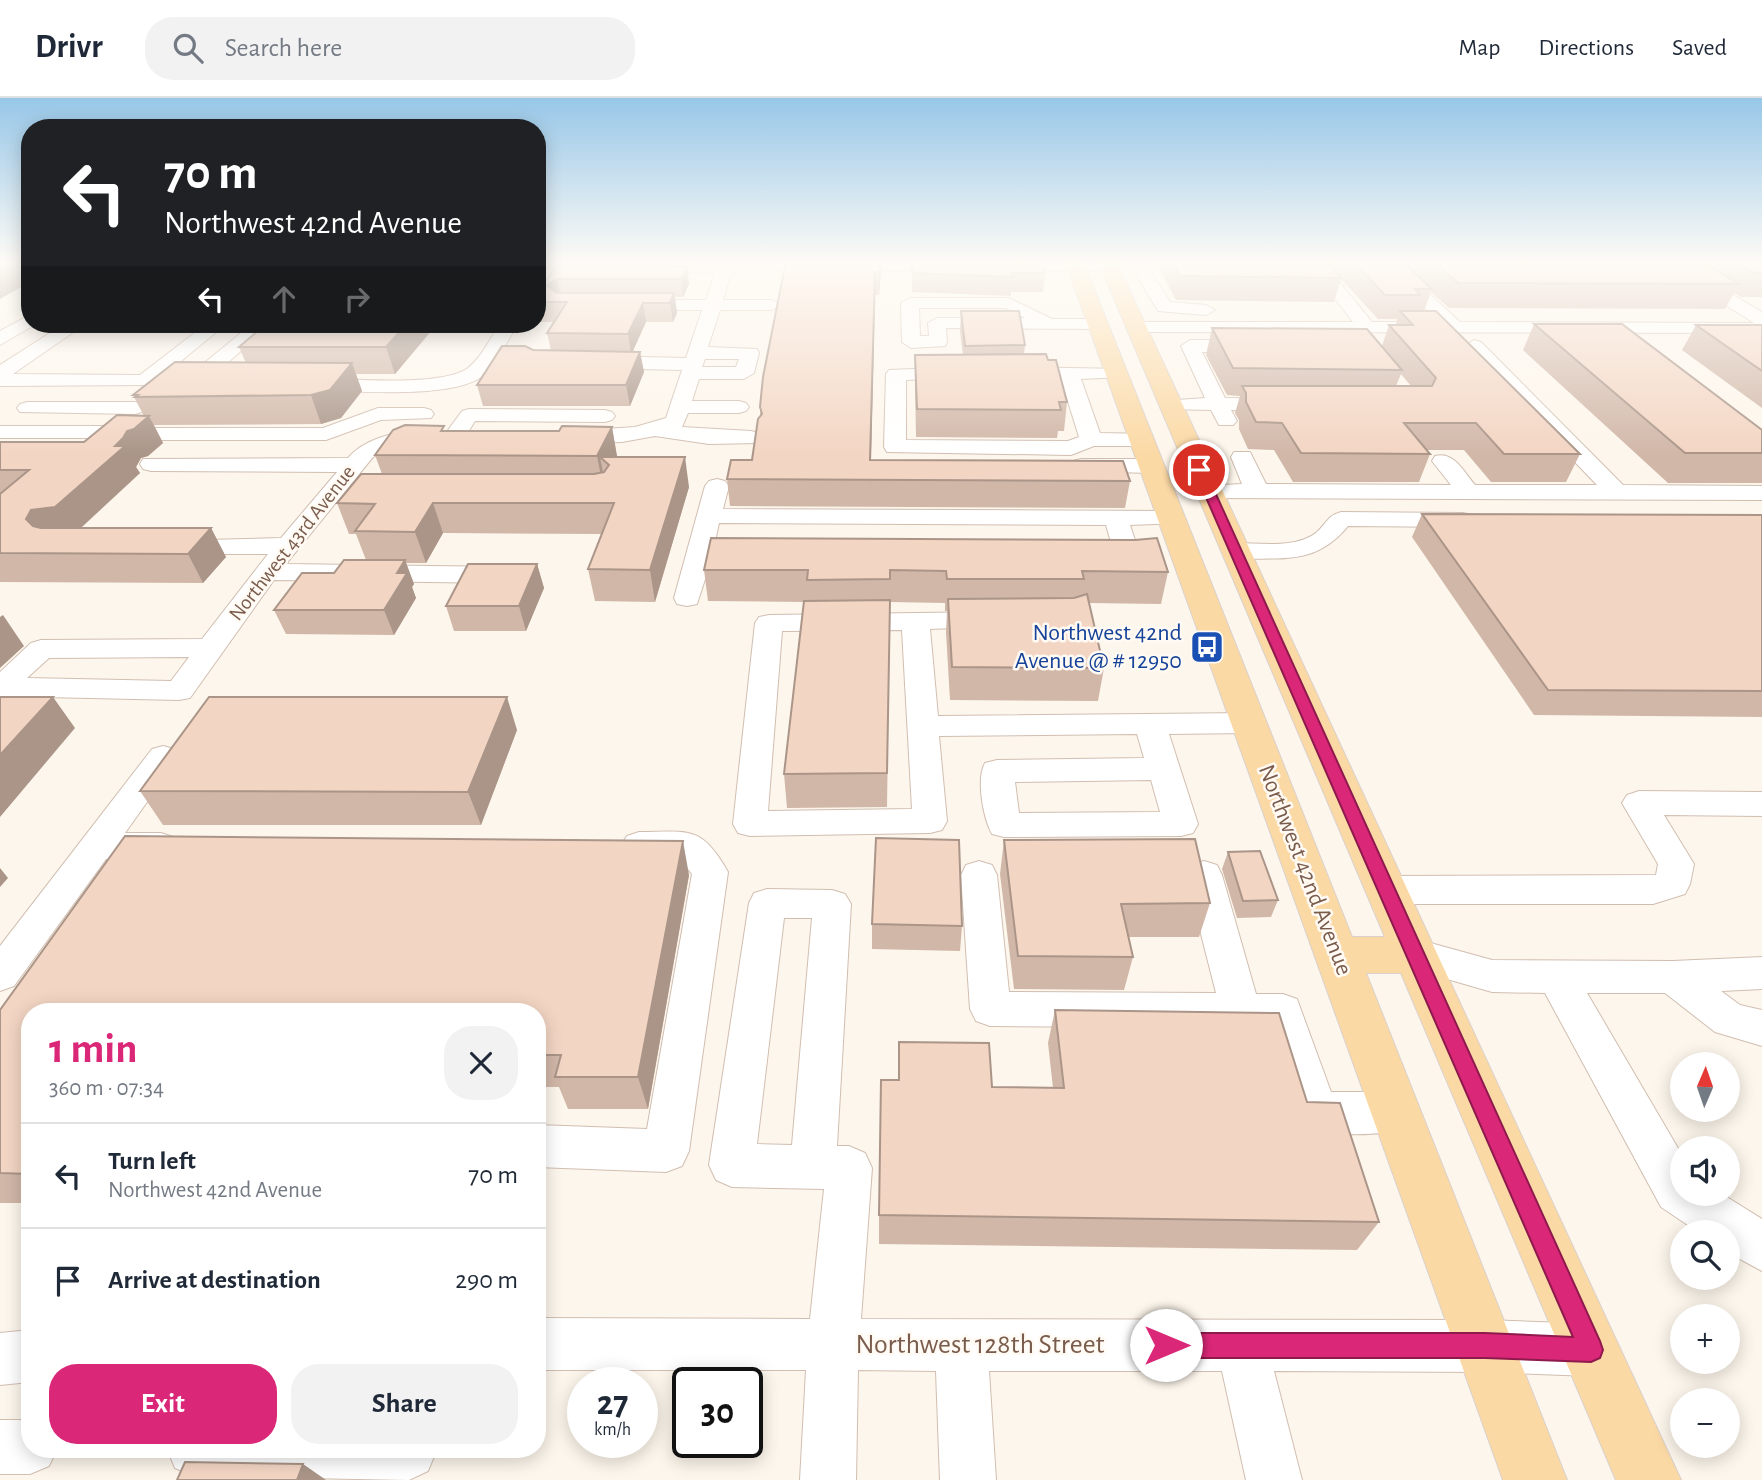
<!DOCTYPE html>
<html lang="en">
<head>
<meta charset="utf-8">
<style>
  :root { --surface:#fff; --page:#f2f2f3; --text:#1f2937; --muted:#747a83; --line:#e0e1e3; --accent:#db2777 }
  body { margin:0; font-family:"Alegreya Sans",sans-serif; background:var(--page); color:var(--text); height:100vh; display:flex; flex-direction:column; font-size:26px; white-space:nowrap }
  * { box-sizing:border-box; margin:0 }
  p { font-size:23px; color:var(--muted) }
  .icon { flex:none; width:38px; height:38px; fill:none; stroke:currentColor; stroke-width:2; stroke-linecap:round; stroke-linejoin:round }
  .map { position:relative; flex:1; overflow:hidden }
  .side { position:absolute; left:21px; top:905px; width:525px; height:455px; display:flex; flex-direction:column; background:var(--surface); border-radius:28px; box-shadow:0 4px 18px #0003 }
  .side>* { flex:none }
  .hud { position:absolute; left:21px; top:21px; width:525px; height:214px; border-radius:28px; box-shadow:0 4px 18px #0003; background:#202124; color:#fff; overflow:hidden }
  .needle { width:46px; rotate:2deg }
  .fabs { position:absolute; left:1670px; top:954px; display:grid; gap:14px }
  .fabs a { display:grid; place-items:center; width:70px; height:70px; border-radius:50%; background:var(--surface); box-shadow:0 4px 18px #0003; font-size:35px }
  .speed { position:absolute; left:567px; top:1269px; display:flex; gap:14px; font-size:35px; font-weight:700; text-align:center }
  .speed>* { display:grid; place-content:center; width:91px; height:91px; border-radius:50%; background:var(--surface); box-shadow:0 4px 18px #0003; line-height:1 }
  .speed small { font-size:18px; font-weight:400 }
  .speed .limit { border:4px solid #111; border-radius:10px; background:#fff; color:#111 }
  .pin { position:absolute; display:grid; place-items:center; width:60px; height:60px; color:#fff; margin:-30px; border:4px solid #fff; border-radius:50%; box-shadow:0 2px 7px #0007 }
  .me { position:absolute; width:77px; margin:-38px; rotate:90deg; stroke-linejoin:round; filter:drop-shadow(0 0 5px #0008) }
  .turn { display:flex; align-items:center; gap:24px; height:147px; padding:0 28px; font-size:32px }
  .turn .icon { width:91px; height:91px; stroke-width:2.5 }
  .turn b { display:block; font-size:49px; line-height:60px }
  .lanes { display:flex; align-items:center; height:66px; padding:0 28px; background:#0003; justify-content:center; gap:35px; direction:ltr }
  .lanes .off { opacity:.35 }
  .round { display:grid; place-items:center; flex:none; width:74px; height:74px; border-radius:28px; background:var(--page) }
  .head { display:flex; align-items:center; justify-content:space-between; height:119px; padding:0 28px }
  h1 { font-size:42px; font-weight:600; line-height:52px; color:var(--accent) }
  .cta { display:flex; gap:14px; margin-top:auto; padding:14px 28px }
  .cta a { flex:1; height:80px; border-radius:28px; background:var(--accent); color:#fff; font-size:28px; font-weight:600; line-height:80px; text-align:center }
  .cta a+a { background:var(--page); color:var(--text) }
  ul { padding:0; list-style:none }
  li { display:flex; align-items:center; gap:21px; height:105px; padding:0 28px; border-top:2px solid var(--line) }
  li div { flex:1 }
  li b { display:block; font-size:26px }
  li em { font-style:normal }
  header { display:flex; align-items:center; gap:42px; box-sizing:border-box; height:98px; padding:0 35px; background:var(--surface); border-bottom:2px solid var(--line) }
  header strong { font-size:33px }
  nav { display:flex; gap:38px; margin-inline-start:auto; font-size:24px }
  .search { width:490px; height:63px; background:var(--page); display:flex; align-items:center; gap:18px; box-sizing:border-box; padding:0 24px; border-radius:28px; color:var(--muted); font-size:26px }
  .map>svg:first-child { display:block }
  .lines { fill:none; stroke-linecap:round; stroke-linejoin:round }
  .minor-casing { stroke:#d1beb0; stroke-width:2 }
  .major-casing { stroke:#dad1cd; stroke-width:2 }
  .minor { fill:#fff; fill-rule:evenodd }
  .major { fill:#fbd9a5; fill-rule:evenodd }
  .wall { fill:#d1b7a8; fill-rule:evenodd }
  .shaded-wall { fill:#aa9588 }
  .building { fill:#f3d5c3; stroke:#aa9588; stroke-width:2 }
  .route { fill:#db2777; stroke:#8e194d; stroke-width:2 }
  .labels { text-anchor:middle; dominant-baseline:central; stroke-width:5; stroke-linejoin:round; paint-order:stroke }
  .far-street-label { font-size:21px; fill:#7a5c4d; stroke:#fffaf3 }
  .transit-label { font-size:24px; fill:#164399; stroke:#fffaf3; text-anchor:end }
  .street-label { font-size:24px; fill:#7a5c4d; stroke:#fffaf3 }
  .near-street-label { font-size:28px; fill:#7a5c4d; stroke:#fffaf3 }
</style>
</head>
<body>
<header>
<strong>Drivr</strong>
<div class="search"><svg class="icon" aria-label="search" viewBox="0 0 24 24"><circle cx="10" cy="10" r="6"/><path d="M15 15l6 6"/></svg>Search here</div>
<nav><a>Map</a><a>Directions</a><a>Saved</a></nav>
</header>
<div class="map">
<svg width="1762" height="1382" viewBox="0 0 1762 1382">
  <rect width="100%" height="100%" fill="#fdf6ec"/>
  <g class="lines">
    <defs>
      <path id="minor" d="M537 163 727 165 732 163H1109L1117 168 1109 173 739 172 730 177 723 202H772L781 207 772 212H720L708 249 757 251 759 255 754 275 744 281H699L692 303H739L746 305 749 309 746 313 739 315H688L682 329 751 333 759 335 762 340 759 345 709 346 655 338 622 344 568 346 560 344 557 339 560 334 635 329 666 320 682 272 598 270 588 264 598 258 686 260 702 212H631L622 207 631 202H706L715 175 537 170ZM705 261H739L736 269H702Z
        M1128 163H1144L1170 204 1206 207 1215 212 1206 217 1158 213Z
        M1306 163H1322L1372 224H1439L1377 163H1394L1460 224 1754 225 1656 163H1675L1762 214V235L1136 234 1127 229 1136 224H1353Z
        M910 200H1009L1052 221H1098L1107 226 1098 231 946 230 947 244 945 248 911 250 902 244 901 205ZM919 210H1006L1025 220H937L928 225 929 238H920Z
        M30 217V226H36L0 247V233Z
        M64 226H85L13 276 140 277 206 226H226L152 287 0 288V267Z
        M252 226H272L210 280 224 282 227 286 224 290 194 289 189 279 192 275Z
        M500 226H518C507 242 497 267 481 279 451 301 354 293 316 292L309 290 306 286 309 282 316 280C349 281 443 289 468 270 482 259 490 240 500 226Z
        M1190 242H1229L1238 248 1229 254H1202L1225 300 1284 301 1291 303 1294 307 1291 311 1284 313 1231 312 1237 323 1233 327H1219L1211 312 1164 311 1161 307 1164 303 1205 300 1181 248Z
        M1474 242 1481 244 1623 387 1762 388V402L1209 400 1201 398 1197 393 1201 388 1242 386 1231 359 1234 354H1250L1266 386 1451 387 1432 363 1435 358C1454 353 1464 374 1475 387H1597L1467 252 1465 248Z
        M960 269 967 271 970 275 967 279 906 282V342L1068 343 1079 339 1061 281 1007 279 1004 275 1007 271 1014 269 1123 271 1126 275 1123 279 1081 281 1100 335 1150 336 1153 341 1150 346 1142 348H1094L1071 357 887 354 884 349 886 276 889 272Z
        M27 304H135L142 306 145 310 142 314 135 316 20 314 17 310 20 306Z
        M378 310H424L431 312 434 316 431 320 381 322 326 342H140L132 341 129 336 132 331 140 330H323Z
        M469 311 605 312 612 314 615 318 612 322 605 324 475 323 462 344H446L443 339 462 313Z
        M0 328H107L115 329 118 334 115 339 107 340H0Z
        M426 332 434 334 437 339 434 344 399 348 373 359 286 466 503 469 512 471 516 477 512 483 503 485 274 482 190 600 179 602 0 598V574L31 545 41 542 202 541 268 456H175L166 453 162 448 166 443 281 440 337 374 151 373 143 371 140 366 143 361 348 360C366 339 399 333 426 332ZM189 559 171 583 27 580 49 560Z
        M1081 361H1152L1160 363 1163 368 1160 373 1152 375 1073 373 1070 368 1073 363Z
        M717 381 725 383 729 388 723 411 1171 413 1180 415 1183 420 1180 425 1130 427 1142 463 1138 468C1125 472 1111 472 1098 468L1094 463 1098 458 1114 455 1106 427 719 425 713 453 761 456 765 461 761 466 709 469 697 506 687 508 677 506 674 500 705 388 709 383Z
        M1341 414 1463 415 1472 417 1475 422 1472 427 1463 429 1348 428C1315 468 1283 459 1236 461L1227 458 1223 453 1227 448 1236 445C1260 445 1297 451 1317 434 1326 426 1328 417 1341 414Z
        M991 514 1001 516 1005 522 1001 528 930 531 938 618 1249 615 1260 618 1265 625 1260 632 1249 635 1169 636 1198 726 1193 735 1181 738 1004 739 992 736C983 720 976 681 985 665L997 662 1144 660 1137 636 939 638 947 723 942 732 930 735 750 738 738 735 733 726 755 525 759 519 769 517ZM902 532 912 711 768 713 782 533ZM1151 682 1160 714 1019 715 1015 684Z
        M163 648 174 651 179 659 125 735H161L173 739 179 748 173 757 161 761H106L14 888 0 893V848L152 651Z
        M1639 693 1762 694V718L1664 717 1694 766 1690 786 1685 796 1653 806H1386L1373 802 1368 792 1373 782 1386 778 1656 777 1658 766 1622 705 1627 697Z
        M639 734C688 734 701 726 728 774L689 1053 682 1068 666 1074 537 1069V1027L647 1031 692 776 679 760H639L627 756 621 747 627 738Z
        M979 763 992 767 997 777 1009 894 1216 895 1186 777 1191 767 1204 763 1217 767 1222 777 1256 896H1283L1297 901 1331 994H1396L1412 1000 1418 1014 1412 1028C1384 1039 1328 1039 1300 1028L1268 930 990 928 976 923 970 911 961 777 966 767Z
        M767 791 832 792 845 796 851 806 837 1048H849L865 1055 872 1070 861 1221 1485 1222 1591 1226 1609 1234 1617 1252 1609 1270 1591 1278 1485 1274 1274 1273 1302 1382H1246L1222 1273H989L996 1382H940L936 1273 858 1272 856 1382H800L806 1272H537V1220L810 1221 824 1091 732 1089 716 1082 709 1067 749 805 754 795ZM784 820H812L792 1047 757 1046Z
        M1416 841 1492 862 1673 863 1762 859V891L1721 893 1740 907 1762 912V948L1715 934 1665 895H1587L1682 1057V1096H1722L1762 1121V1173L1727 1154V1134H1698L1661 1109 1545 895 1492 894 1402 868 1397 857 1402 846Z
        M30 1232V1284L0 1287V1235Z
        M0 1322H30V1351H57L49 1368 30 1376H0Z
        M167 1351H437L428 1373 409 1382 194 1378 175 1370Z"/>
      <path id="major" d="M1065 163H1083L1352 839H1385L1098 163H1116L1681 1382H1616L1401 875H1366L1567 1382H1503Z"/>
    </defs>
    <use href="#minor" class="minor-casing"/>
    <use href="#major" class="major-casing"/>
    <use href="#minor" class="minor"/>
    <use href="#major" class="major"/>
  </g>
  <path class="wall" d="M881 163 879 197H875L871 362 1130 383 1125 410 730 408 727 381 752 362 760 318V309Z
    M912 163 1045 175 1043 194H1011V198L912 194Z
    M1155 163H1403L1412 172 1415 163H1762V199H1741L1734 195 1725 211 1449 210 1431 194 1424 213 1580 356 1566 384H1491L1464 352H1427L1430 356 1419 384H1293L1274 352 1248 351 1239 331V322L1235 315 1240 298 1227 297 1206 257 1212 230 1382 248 1389 227H1396L1397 221H1378L1341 181 1334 204 1176 202ZM1401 276 1411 288H1396Z
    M557 167 687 168 689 186 683 199H675L677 215 673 224H646L633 253 640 254 644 274 630 308H483L477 287 533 252H551L547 235 555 224H537V196Z
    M961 213 1025 247 1024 257 1048 262 1067 304 1064 333H1058L1057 340 916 339 915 285V257H963L960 233Z
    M437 226 395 276H356L362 293 341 320 321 326 154 327 163 345 148 358 141 360 136 369 140 375 81 430H211L226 459 203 485 0 484V344H84L144 318 133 297 246 265 239 249Z
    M1534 226 1762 332V385H1668L1523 252Z
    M1696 227H1762V310L1682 252Z
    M612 329 617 359 689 389 655 504 595 503 588 471 602 436 443 435 426 465H406L414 486 412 489 416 500 394 537 286 536 274 512 334 475 366 462 356 436H349L337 405 382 376 375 357 445 333H559Z
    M1422 416 1762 417V619L1534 617 1412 439Z
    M537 466 544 490 526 533H454L446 508Z
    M704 472 1168 474 1161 506 1089 505 1104 570 1098 603 950 602 946 534 947 513H945V505L890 504 887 709 787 710 784 676 804 504 708 503Z
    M517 632 481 727H163L140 693Z
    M1004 742 1210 805 1199 839H1128L1133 859 1124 892 1014 891 1000 776Z
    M1228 754 1278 802 1271 819 1237 820 1222 771Z
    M689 777 648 1011H568L559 989H537V914H30V1105H0V912Z
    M872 826 962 828 960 853 872 851Z
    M1055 912 1307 1004 1379 1124 1357 1152 879 1146V1117L899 982V944L992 989 1053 990 1048 945Z"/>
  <path class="shaded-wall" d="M11 163H30V184L0 201V169Z
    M880 163 881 175 879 197V174Z
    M687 168 689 186 683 199 681 181Z
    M875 174V197L870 389V362Z
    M557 181 561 199 546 187Z
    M674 195 677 215 673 224 670 205Z
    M643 205 646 224 631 257 628 236Z
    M407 226H437L395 276 386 249Z
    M640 254 644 274 630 308 626 287Z
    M352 265 362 293 341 320 321 326 311 297Z
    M149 318 163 345 148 358 141 360 136 369 140 375 73 437 44 450 26 421 31 412 115 348 127 333Z
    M612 329 617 358 610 373 609 367 600 359 605 385 603 388 597 358Z
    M685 359 689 389 655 504 650 472Z
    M433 405 443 435 426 465 415 434Z
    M211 430 226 459 203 485 188 456Z
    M405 462 414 486 412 489 416 500 394 537 384 512 397 475Z
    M537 466 544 490 526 533 519 508Z
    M3 517 24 548 0 570V519Z
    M53 599 75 630 0 719V657Z
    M507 599 517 632 481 727 468 694Z
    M683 743 689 777 648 1011 638 979Z
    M0 770 8 780 0 789Z
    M303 1366 326 1382H297Z"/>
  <path class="building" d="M0 163H11L0 169Z
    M786 163H880L879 174H875L870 362 1123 363 1130 383 727 381 731 362H752L758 321 762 316 760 309 763 279Z
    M912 163H1041L1045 175H1012L1013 179 912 175Z
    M1171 163H1327L1341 180 1180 178Z
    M1353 163H1403L1432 191H1415L1420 197H1385Z
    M1433 163H1700L1739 186 1458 185Z
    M1732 163H1762V175H1754Z
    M557 167 687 168 681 181H557L546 187 557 195H674L670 205H643L628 236 547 235 567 204H537V196Z
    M961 213H1019L1025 247 965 248Z
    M1400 213H1436L1580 356H1504L1476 325H1404L1430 356 1301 355 1282 325 1256 324 1246 304V295L1242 288H1432L1436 280 1389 227H1413Z
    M266 226H407L386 249H239Z
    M1534 226H1622L1762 332V355H1685Z
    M1696 227H1762V273Z
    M1212 230 1367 231 1402 272 1233 270Z
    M502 248H525L533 252 640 254 626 287H477Z
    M1046 256 1048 262H1056L1067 304H1059L1061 312 917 311 915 257Z
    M175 264 352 265 330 292 311 297 135 299 138 297H133Z
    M117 317 149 318 134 331 127 333 123 340 115 348H125L55 409 31 412 26 421 33 428 41 430H211L188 456 0 455V396L29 372H0V344H84Z
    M405 327 444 328 441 333H559L562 328 612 329 597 358 375 357 393 332Z
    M600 359H685L650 472 588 471 614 405H433L415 434 355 433 375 406 337 405 361 376H594L604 374 609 367Z
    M1422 416 1762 417V593L1548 592Z
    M711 440 1135 442 1157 440 1168 474 1082 473 1084 481H947L946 473 890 472V481L807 482 808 472H704Z
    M344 462H405L397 475H407L384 512H274L302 475H334Z
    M468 466H537L519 508H446Z
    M1087 496 1104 570 952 569 948 501 1074 500Z
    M890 502 887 675 784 676 804 503Z
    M0 599H53L0 657Z
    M209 599H507L468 694 140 693Z
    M125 738 683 743 638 979H555L561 957H537V914H30V1076L0 1075V912Z
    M876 740 959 742 962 828 872 826Z
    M1195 741 1210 805 1121 806 1133 859 1018 858 1004 742Z
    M1260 753 1278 802 1243 803 1228 754Z
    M1055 912 1279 915 1307 1004 1340 1005 1379 1124 879 1117 881 982H899V944L989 945 992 989 1064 990Z
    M185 1364 303 1366 297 1382H177Z"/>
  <linearGradient id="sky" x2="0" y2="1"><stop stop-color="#97c7e8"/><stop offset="0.46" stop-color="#fefbf6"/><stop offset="1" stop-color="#fefbf6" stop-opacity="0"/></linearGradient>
  <rect width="1762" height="357" fill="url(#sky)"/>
  <path class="route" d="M1196 369 1205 372 1600 1243 1603 1252 1600 1260 1591 1264 1485 1260H1166L1157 1256 1153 1247 1157 1239 1166 1235H1485L1573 1239 1194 372Z"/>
  <defs>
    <symbol id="bus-square" viewBox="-11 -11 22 22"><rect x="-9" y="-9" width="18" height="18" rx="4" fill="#1a4fb4" stroke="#fffaf3"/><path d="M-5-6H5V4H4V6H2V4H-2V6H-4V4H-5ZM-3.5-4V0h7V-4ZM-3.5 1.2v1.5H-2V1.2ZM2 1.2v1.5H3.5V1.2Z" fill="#fff"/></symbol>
  </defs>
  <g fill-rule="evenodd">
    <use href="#bus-square" x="1188" y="530" width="38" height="38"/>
  </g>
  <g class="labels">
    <g class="far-street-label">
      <text transform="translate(292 445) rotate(-52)">Northwest 43rd Avenue</text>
    </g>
    <g class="transit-label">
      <text x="1182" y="535">Northwest 42nd<tspan x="1182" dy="28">Avenue @ # 12950</tspan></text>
    </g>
    <g class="street-label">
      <text transform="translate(1305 772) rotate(69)">Northwest 42nd Avenue</text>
    </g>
    <g class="near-street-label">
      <text x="980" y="1247">Northwest 128th Street</text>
    </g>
  </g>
</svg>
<div class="fabs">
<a><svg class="needle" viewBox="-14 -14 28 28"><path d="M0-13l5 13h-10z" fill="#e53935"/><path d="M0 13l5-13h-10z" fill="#747a83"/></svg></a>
<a><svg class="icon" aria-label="sound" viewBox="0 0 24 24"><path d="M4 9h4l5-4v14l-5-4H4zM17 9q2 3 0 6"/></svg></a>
<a><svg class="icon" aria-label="search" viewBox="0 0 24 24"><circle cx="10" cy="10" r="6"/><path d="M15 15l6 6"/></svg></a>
<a>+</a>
<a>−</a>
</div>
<div class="speed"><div>27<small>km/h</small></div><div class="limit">30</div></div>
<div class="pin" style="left:1199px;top:372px;background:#d93025"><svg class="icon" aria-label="arrive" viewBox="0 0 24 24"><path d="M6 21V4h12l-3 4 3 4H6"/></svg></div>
<svg class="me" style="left:1166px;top:1247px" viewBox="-20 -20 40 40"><circle r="19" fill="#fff"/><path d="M0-13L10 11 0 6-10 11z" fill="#db2777"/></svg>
<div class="hud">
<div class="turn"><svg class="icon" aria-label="left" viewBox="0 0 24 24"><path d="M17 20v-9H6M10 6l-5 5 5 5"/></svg><div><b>70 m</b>Northwest 42nd Avenue</div></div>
<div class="lanes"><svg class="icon" aria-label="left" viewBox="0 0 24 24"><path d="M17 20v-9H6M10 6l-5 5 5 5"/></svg><svg class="icon off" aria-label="ahead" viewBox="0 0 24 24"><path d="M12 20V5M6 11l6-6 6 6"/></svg><svg class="icon off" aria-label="right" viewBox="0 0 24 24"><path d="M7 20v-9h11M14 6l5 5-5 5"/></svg></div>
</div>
<section class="side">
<div class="head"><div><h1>1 min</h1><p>360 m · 07:34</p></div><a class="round"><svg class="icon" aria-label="close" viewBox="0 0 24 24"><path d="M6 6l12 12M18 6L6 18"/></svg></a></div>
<ul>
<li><svg class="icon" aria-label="left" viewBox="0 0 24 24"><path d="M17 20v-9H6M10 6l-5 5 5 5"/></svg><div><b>Turn left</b><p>Northwest 42nd Avenue</p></div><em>70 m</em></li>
<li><svg class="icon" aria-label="arrive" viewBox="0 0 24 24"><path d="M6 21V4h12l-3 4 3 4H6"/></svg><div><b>Arrive at destination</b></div><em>290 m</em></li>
</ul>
<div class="cta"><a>Exit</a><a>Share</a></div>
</section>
</div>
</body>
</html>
